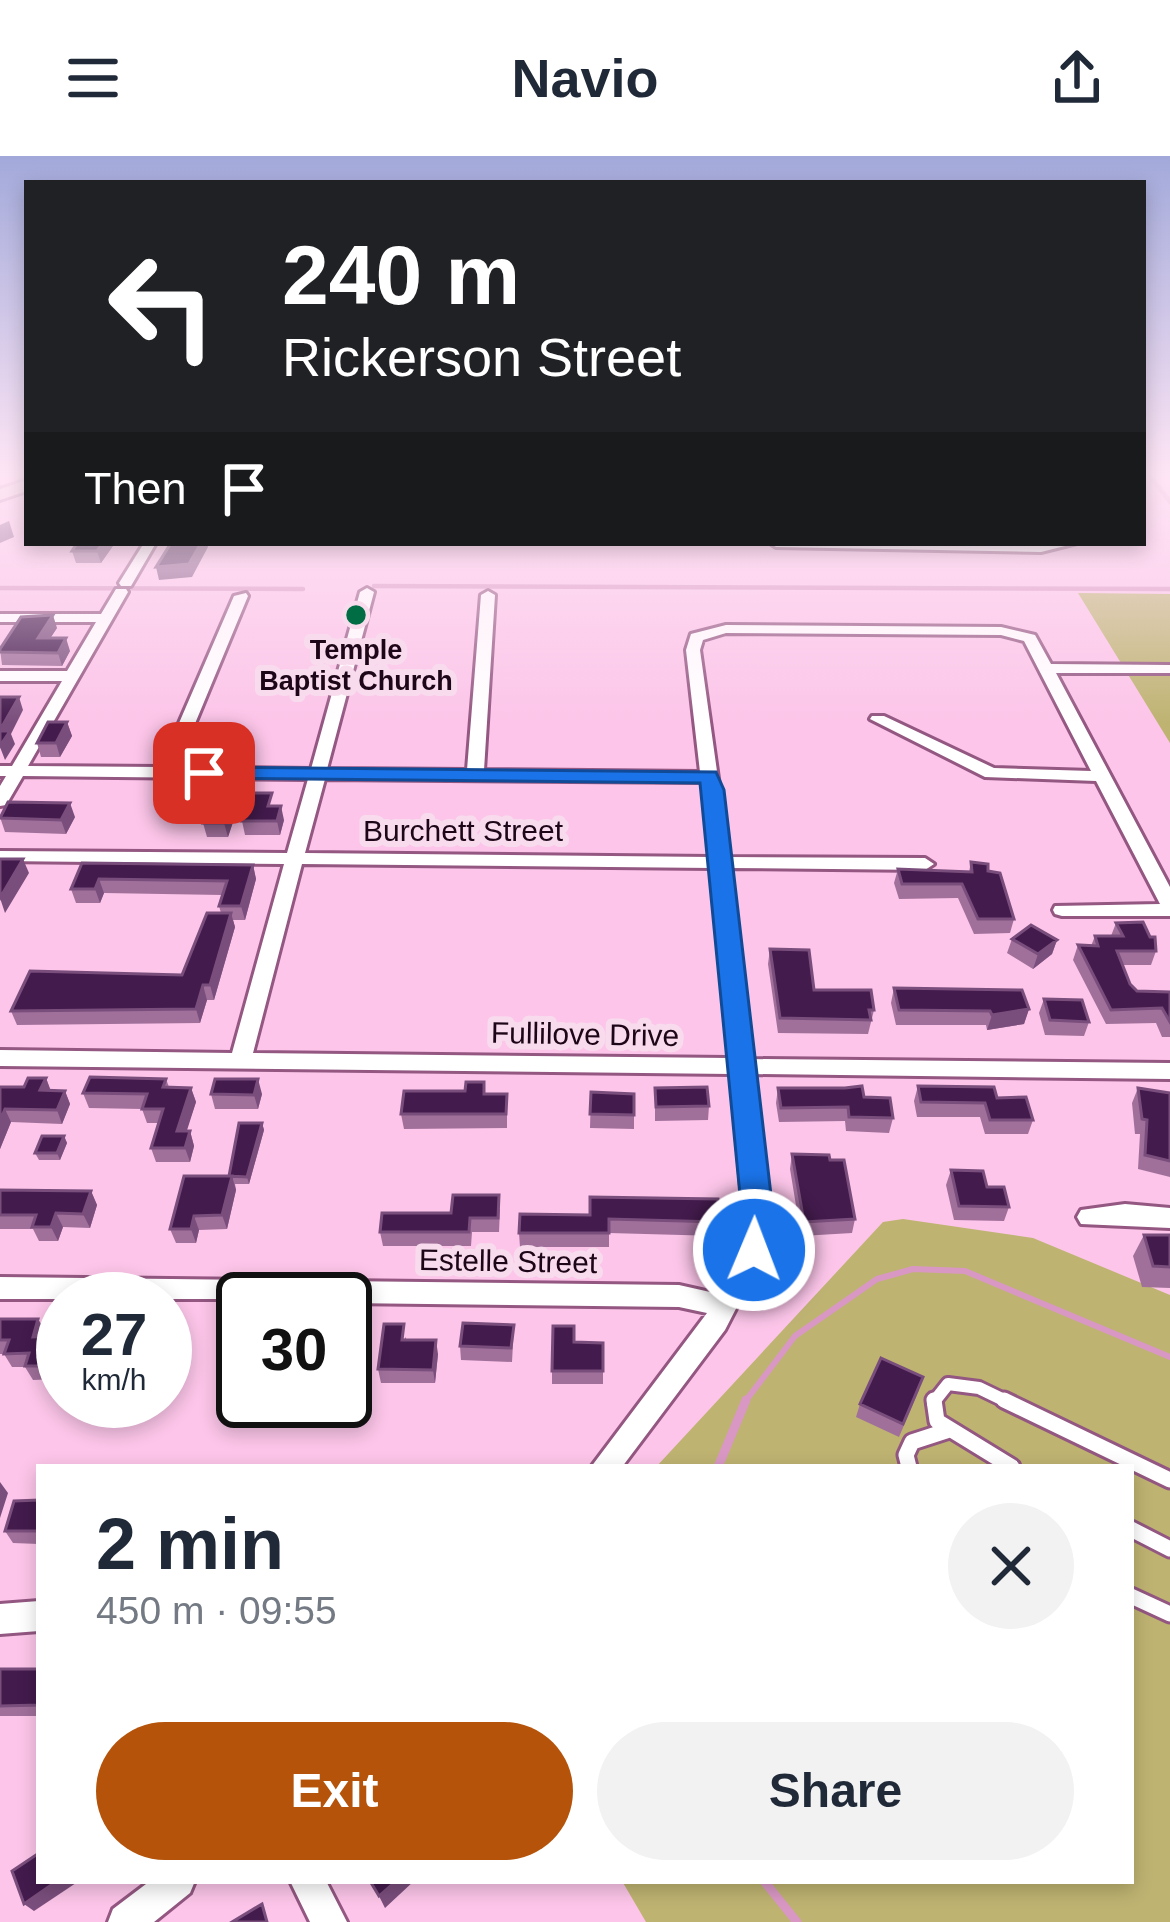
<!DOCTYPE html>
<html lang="en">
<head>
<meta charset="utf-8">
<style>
  :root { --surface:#fff; --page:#f2f2f3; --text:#1f2937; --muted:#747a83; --accent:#b45309 }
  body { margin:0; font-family:Helvetica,sans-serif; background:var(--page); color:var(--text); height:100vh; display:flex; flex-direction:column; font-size:45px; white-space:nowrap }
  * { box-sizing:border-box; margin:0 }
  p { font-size:39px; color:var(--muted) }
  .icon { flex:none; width:66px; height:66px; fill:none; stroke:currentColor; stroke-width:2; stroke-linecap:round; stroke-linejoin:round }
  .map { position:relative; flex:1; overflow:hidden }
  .side { position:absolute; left:36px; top:1308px; width:1098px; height:420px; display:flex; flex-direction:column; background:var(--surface); border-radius:0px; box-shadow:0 6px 18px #0003 }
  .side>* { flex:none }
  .guide { position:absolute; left:24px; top:24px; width:1122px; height:366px; border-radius:0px; box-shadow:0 6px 18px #0003; background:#202124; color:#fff; overflow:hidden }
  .speed { position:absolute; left:36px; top:1116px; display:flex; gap:24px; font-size:60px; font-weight:700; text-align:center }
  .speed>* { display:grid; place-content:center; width:156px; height:156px; border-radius:50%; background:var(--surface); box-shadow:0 6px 18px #0003; line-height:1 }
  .speed small { font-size:30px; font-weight:400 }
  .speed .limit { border:6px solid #111; border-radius:18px; background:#fff; color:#111 }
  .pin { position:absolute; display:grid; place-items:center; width:102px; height:102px; color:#fff; margin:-51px; border-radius:24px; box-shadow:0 6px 18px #0006 }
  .me { position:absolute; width:132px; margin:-66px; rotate:1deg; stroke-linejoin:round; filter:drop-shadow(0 0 9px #0008) }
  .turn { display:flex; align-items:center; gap:42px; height:252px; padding:0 60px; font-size:54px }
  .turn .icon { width:156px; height:156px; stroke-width:2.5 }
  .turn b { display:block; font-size:84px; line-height:102px }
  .then { display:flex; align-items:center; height:114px; padding:0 60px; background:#0003; gap:24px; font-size:45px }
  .round { display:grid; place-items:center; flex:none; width:126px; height:126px; border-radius:63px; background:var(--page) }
  .headline { display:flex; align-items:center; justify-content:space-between; height:204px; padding:0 60px }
  h1 { font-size:72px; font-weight:700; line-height:90px }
  .button { display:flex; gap:24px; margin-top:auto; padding:24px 60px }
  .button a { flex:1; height:138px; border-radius:72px; background:var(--accent); color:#fff; font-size:48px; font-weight:700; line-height:138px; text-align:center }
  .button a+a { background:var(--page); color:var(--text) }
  header { display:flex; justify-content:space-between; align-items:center; height:156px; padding:0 60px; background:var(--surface); font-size:54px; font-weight:700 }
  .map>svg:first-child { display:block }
  .green { fill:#beb371 }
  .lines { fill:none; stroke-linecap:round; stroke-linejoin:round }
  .stream-far2 { stroke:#d998c4; stroke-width:4.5 }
  .stream-far1 { stroke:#d998c4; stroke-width:6 }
  .stream { stroke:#d998c4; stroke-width:9 }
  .service-far1-casing { stroke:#935781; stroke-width:18 }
  .service-casing { stroke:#935781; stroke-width:21 }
  .minor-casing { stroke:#935781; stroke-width:6 }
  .secondary-casing { stroke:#935781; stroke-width:6 }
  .service-far1 { stroke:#fff; stroke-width:12 }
  .service { stroke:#fff; stroke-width:15 }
  .minor { fill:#fff; fill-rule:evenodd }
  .secondary { fill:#f4d7ce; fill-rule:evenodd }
  .wall { fill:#a0709b }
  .shaded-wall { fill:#7a4e7c }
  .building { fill:#431b4d; stroke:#7a4e7c; stroke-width:3 }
  .route { fill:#1a73e8; stroke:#114b97; stroke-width:3 }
  .poi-dot { fill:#006d45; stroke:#f8dcee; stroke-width:4.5 }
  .labels { text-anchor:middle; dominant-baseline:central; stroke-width:12; stroke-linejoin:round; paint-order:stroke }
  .far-poi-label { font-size:27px; font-weight:bold; fill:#1d0617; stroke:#f8dcee }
  .street-label { font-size:30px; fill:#1d0617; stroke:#f8dcee }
</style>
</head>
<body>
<header><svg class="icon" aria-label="menu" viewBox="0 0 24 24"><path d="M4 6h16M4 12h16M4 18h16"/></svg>Navio<svg class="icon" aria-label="share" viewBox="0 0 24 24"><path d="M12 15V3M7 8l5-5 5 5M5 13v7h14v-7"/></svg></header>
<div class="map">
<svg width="1170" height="1766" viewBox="0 0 1170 1766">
  <rect width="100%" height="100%" fill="#fcc5e9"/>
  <path class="green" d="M1078 437 1170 438V587Z
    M903 1063 1033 1082 1170 1139V1766H646L622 1725H1131V1311H656L883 1066Z"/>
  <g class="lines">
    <path class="stream-far2" d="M1150 320 1170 346
      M374 430 1170 433
      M0 432 303 433"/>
    <path class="stream-far1" d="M744 1247 795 1180 877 1123 913 1113 965 1115 1170 1201"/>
    <path class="stream" d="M718 1311 746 1244
      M764 1725 797 1766"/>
    <defs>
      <path id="service-far1" d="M933 1247 948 1228 979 1232 1010 1247"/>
      <path id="service" d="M934 1244 937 1265 1012 1311
        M1004 1244 1170 1324
        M909 1311 906 1299 912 1286 949 1274
        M1131 1373 1170 1393
        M1131 1440 1170 1458"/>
      <path id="minor" d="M144 387H156L131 430H121L119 427Z
        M770 387 1041 388 1077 387 1041 396 776 391Z
        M367 432 374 436 327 613 467 614 481 439 488 435 495 439 484 614 700 616 686 494 691 478 726 469 1001 471 1035 479 1051 508 1170 509V517H1056L1170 731V760H1062L1055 758 1053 754 1055 750 1160 748 1096 625 985 621 870 563 872 560H884L994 612 1091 615 1024 485 1001 479 726 477 703 484 700 494 729 701 925 702 934 708 925 714 730 712 750 903 1170 907V923L752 918 769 1075 761 1104 725 1174 622 1311H591L707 1157 679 1151 345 1147V1143H0V1121L679 1129 719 1138 737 1104 745 1075 731 918 0 910V894L232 897 284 708 0 705V695L287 697 308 623 23 620 6 649 0 650V630L6 620H0V610H12L62 525H0V515H67L96 466H0V458H101L116 433H126L128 436 28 610 160 611 234 440 246 437 248 440 177 611 311 613 360 436ZM325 623 703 626 711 701 305 697ZM302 708 712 712 729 902 253 897Z
        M1125 1048 1170 1052V1072L1081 1068 1077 1061 1081 1054Z
        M39 1445V1475L0 1478V1448Z
        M150 1725H195L190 1737 154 1766H108L113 1753Z
        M290 1725H326L347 1766H310Z"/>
      <path id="secondary" d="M27 324V335L0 344V333Z"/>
    </defs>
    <use href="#service-far1" class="service-far1-casing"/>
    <use href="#service" class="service-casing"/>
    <use href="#minor" class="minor-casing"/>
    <use href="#secondary" class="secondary-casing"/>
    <use href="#service-far1" class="service-far1"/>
    <use href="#service" class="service"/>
    <use href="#minor" class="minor"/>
    <use href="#secondary" class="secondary"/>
  </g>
  <path class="wall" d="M77 387H115L101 407H76L72 395Z
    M57 472 50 482 70 495 62 510 2 509 0 493Z
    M67 566 72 580 60 601H41L37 587Z
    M230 652 233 666 228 681H207L203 667Z
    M0 661H75L66 678 5 676Z
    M284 664 280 679H245L242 665Z
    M971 706 988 715 1014 763 1010 777 974 778 958 742 899 743 894 727 898 713 969 716Z
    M82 707 253 709 256 723 245 764H233L235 771 214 844H207L200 867 17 869 11 855 182 819 221 757 219 750 222 739 104 737 100 747H76L71 733Z
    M1116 767 1156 795 1151 809H1123L1130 828 1137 835 1170 836V881H1162L1156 867 1106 868 1073 804 1078 789 1091 790 1095 780H1111Z
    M1012 783 1057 784 1052 798 1033 813 1007 797Z
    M770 793 814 834 874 854 868 878 778 877 768 808Z
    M894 832 1029 853 1024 868 987 874 986 869H896L891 847Z
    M1044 843 1089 866 1084 880 1045 879 1039 857Z
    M46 922 51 935H65L70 948 62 968 11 966 0 993V931H24Z
    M166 923 169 931 191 932 196 946 186 975H190L194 990 190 1006H156L151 992 159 967H147L142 953 89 952 83 937Z
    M484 926 485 938H507V972L404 973 401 958 465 935Z
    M918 930 997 942 1033 964 1028 978H985L980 961H917L914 945Z
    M655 932 709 950 708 964 655 965Z
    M778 932 864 941 893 962 889 977 846 975 845 965 779 966 776 947Z
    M1138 932 1170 937V1021L1138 1013 1140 978H1135L1132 947Z
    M591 936 634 938V973L590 972Z
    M211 938H262L258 953H215Z
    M262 967 264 974 249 1028H235L236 1034 227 1073 199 1074 196 1087H176L170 1073 229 1020Z
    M64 980 67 987 60 1004H39L35 997Z
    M792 998 830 1004 855 1063 852 1077 801 1080 790 1013Z
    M951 1014 987 1031 1009 1051 1004 1065 954 1064 946 1029Z
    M0 1034 91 1035 97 1049 90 1072 63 1071 58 1085H39L33 1073H0Z
    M500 1053 499 1076H472L471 1090H383L380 1076 451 1057Z
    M590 1059 719 1066 718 1080 609 1077V1091H520L519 1077Z
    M1144 1079H1170V1132L1142 1131 1133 1100Z
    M0 1163H38L46 1177 45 1181 60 1180 63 1186V1209L59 1223 33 1224 25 1211H12L4 1198H0Z
    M243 1166V1202H239L234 1188Z
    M514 1169 512 1206 461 1204 460 1190Z
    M406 1181V1184L438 1198 435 1227H381L378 1213Z
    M574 1186 603 1187V1228H552V1215Z
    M919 1234 899 1281 856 1261 860 1248Z
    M39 1344V1388L13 1387 5 1375Z
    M0 1513H39V1560H0Z"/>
  <path class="shaded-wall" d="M9 365 14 381 0 387V369Z
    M103 387H115L101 407 97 395Z
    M201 387H207L208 391 192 421 159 424 156 411Z
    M53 459 57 472 42 495 38 482Z
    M66 482 70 495 62 510 58 497Z
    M19 541 23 554 11 578 15 588 5 604 0 591V574Z
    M67 566 72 580 60 601 56 587Z
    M70 647 75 661 66 678 61 664Z
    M281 650 284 664 280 679 277 665Z
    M230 652 233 666 228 681 224 667Z
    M23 703 29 717 5 757 0 742Z
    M253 709 256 723 245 764 241 750Z
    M99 723 104 737 100 747 95 733Z
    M231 757 235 771 214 844 210 829Z
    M1057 784 1052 798 1033 813 1038 798Z
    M203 829 207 844 200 867 196 853Z
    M1029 853 1024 868 987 874 992 859Z
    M46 922 51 936 40 934Z
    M258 923 262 938 258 953 254 939Z
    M191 932 196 946 182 990 177 975Z
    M65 935 70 948 62 968 57 954Z
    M5 953 11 966 0 993V965Z
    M262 967 264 974 249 1028 247 1021Z
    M190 975 194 990 190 1006 185 992Z
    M64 980 67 987 60 1004 57 997Z
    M232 1020 236 1034 227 1073 222 1059Z
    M91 1035 97 1049 90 1072 83 1058Z
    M56 1057 63 1071 58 1085 51 1071Z
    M194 1060 199 1074 196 1087 191 1073Z
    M38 1163 46 1177 40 1194 33 1181Z
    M60 1180 63 1186V1209L59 1223 51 1210Z
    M436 1184 438 1198 435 1227 433 1214Z
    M0 1326 8 1337 0 1362Z
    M57 1725H79L34 1755 24 1748Z
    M396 1725H414L385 1752 379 1740Z"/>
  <path class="building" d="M77 387H103L97 395H72Z
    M171 387H201L189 408 156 411Z
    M53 459 38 482H66L58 497 0 496V493L21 461Z
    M0 541H19L0 574Z
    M48 566H67L56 587H37Z
    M0 575H10L0 590Z
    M250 637H272L268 650H281L277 665H242Z
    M8 646 70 647 61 664 0 662Z
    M208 652H230L224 667H203Z
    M0 703H23L0 742Z
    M971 706 988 708V715L1000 717 1014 763H978L962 728H902L898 713 972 716Z
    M82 707 253 709 241 750H219L227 725 99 723 95 733H71Z
    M207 757H231L210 829H203L196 853 11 855 30 815 182 819Z
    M1143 766 1150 781H1155L1156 795H1117L1130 828 1137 835 1170 836V866L1162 852 1111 854 1078 789 1098 790 1095 780H1123L1116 767Z
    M1031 769 1057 784 1038 798 1012 783Z
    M770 793 809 794 814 834H871L874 854H869L871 864 780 862Z
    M894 832 1022 834 1029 853 992 859 990 855 899 854Z
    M1044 843 1082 844 1089 866 1050 864Z
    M90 921 166 923 163 931 191 932 177 975H190L185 992H151L163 953H142L147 938 83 937Z
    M28 922H46L40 934 65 935 57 954 5 953 0 965V931H24Z
    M215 923H258L254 939 211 938Z
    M466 926H484V938H507L506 958H401L404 935H465Z
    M862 930 864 941 890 942 893 962 849 961 848 951 781 952 778 932H845Z
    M918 930 994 931 997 942 1026 941 1033 964H990L985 947 921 946Z
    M707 931 709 950 656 951 655 932Z
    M1138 932 1170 937V1005L1145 999 1147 964 1142 963Z
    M591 936 634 938V959L590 958Z
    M239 967H262L247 1021 229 1020Z
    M42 980H64L57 997H35Z
    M792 998 829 999 830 1004H844L855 1063 804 1066Z
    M951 1014 983 1015 987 1031H1004L1009 1051 959 1050Z
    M184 1020H232L222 1059 194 1060 191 1073H170Z
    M0 1034 91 1035 83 1058 56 1057 51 1071H32L36 1059H0Z
    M453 1039H499L498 1062H470L469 1076H380L382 1057H451Z
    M590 1041 718 1043 719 1066 609 1063V1077H519L520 1058 590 1059Z
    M1144 1079H1170V1111L1153 1110Z
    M0 1163H38L33 1181 60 1180 51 1210H25L29 1197 4 1198 9 1184H0Z
    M239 1166H243V1188H234Z
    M463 1167 514 1169 511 1192 460 1190Z
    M384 1168H404L402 1184H436L433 1214 378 1213Z
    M553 1170H574V1186L603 1187V1215H552Z
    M881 1202 923 1221 903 1268 860 1248Z
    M39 1344V1375H5L14 1345Z
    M0 1513H39V1549L0 1550Z
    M39 1697V1725H57L24 1748 12 1715Z
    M370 1725H396L379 1740Z
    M262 1748 267 1766H232Z"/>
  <linearGradient id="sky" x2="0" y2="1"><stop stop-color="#a2a9da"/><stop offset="0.56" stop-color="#fee5f5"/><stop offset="1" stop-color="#fee5f5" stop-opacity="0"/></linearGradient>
  <rect width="1170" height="567" fill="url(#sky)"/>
  <path class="route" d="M204 611 716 616 724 634 771 1039 770 1094 765 1103 754 1107 743 1103 738 1094 740 1039 700 627 196 622V613Z"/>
  <circle class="poi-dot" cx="356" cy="459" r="12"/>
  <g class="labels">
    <g class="far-poi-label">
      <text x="356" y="494">Temple<tspan x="356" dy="31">Baptist Church</tspan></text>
    </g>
    <g class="street-label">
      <text x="463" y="674">Burchett Street</text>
      <text transform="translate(585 878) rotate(1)">Fullilove Drive</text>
      <text transform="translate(508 1105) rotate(1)">Estelle Street</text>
    </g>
  </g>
</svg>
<div class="speed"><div>27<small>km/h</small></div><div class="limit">30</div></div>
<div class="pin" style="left:204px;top:617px;background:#d93025"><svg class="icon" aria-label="arrive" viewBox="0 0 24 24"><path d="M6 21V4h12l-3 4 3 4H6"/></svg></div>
<svg class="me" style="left:754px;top:1094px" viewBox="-20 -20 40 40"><circle r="17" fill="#1a73e8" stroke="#fff" stroke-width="3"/><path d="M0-11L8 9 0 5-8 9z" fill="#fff"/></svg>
<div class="guide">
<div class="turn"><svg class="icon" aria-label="left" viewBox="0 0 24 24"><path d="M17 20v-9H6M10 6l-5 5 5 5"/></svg><div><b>240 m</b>Rickerson Street</div></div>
<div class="then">Then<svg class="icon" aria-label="arrive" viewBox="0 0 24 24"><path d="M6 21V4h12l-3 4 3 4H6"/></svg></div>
</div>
<section class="side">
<div class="headline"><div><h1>2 min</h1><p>450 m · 09:55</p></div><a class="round"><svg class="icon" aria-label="close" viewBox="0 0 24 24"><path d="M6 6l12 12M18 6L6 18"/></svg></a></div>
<div class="button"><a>Exit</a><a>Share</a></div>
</section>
</div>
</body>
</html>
